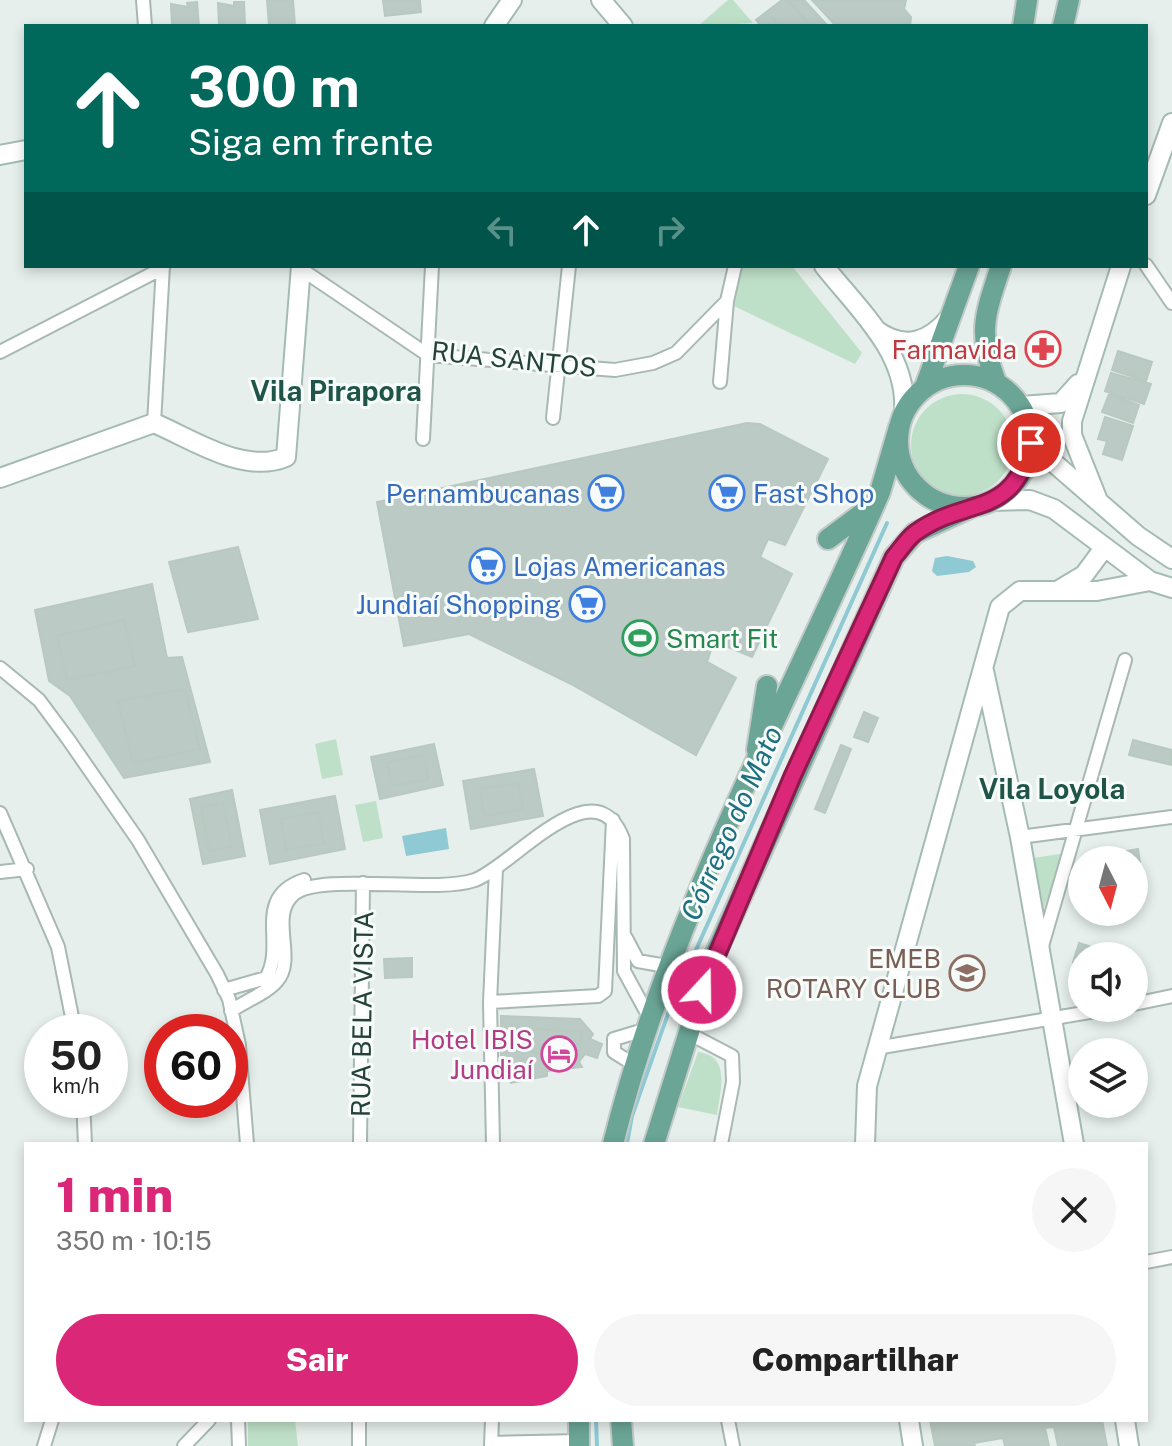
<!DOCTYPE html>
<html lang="pt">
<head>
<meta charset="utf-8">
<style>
  :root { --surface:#fff; --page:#f6f6f6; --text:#222; --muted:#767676; --accent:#db2777 }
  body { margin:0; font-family:"Public Sans",sans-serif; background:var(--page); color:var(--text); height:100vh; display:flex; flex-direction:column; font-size:30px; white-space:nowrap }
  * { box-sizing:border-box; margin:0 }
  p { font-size:26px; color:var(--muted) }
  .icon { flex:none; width:44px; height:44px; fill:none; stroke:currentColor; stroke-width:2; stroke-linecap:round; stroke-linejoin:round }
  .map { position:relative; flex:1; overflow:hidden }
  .side { position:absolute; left:24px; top:1142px; width:1124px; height:280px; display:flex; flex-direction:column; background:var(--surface); border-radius:0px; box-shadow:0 4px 12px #0003 }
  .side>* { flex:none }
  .guide { position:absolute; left:24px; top:24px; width:1124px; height:244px; border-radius:0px; box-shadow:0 4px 12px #0003; background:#00695c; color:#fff; overflow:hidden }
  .needle { width:52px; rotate:174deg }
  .controls { position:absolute; left:1068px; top:846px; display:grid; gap:16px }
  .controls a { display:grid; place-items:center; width:80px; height:80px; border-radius:50%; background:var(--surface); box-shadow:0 4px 12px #0003; font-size:40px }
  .speed { position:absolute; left:24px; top:1014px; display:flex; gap:16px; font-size:40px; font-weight:700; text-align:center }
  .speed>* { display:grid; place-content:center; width:104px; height:104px; border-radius:50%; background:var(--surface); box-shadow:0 4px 12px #0003; line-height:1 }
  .speed small { font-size:20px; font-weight:400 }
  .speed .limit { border:12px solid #d22; background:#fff; color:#111 }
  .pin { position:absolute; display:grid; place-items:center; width:68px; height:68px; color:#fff; margin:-34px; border:4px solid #fff; border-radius:50%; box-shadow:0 2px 8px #0007 }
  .me { position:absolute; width:88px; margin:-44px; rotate:21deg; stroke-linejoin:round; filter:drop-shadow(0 0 6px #0008) }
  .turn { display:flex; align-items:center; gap:28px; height:168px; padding:0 32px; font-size:36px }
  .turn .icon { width:104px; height:104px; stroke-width:2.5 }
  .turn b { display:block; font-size:56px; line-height:68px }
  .lanes { display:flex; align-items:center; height:76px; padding:0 32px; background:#0003; justify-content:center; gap:40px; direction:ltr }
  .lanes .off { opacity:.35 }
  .round { display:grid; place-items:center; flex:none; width:84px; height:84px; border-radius:42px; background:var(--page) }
  .summary { display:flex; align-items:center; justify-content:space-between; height:136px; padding:0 32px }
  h1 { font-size:48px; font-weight:800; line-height:60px; color:var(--accent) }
  .primary-button { display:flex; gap:16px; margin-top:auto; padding:16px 32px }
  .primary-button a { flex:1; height:92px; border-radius:48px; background:var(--accent); color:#fff; font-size:32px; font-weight:800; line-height:92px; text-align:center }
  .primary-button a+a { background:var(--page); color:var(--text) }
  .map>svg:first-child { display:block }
  .green { fill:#bfe0c8 }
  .water { fill:#8ec9d4 }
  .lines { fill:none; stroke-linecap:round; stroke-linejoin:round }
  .stream { stroke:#8ec9d4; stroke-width:4 }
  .building { fill:#bbcac4; stroke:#b8c9c2; stroke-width:2 }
  .street-casing { stroke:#a8b8b2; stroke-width:16 }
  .secondary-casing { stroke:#a4bbb3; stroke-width:22 }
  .primary-casing { stroke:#c2cac8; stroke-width:24 }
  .street { stroke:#fff; stroke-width:12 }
  .secondary { stroke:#fff; stroke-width:18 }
  .primary { stroke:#6aa596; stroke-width:20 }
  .route-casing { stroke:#8e194d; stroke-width:20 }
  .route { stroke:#db2777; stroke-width:14 }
  .labels { text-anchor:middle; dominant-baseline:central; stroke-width:6; stroke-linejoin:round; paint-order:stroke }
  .health-label { font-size:26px; fill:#be3a42; stroke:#f7fbf9; text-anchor:end }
  .street-label { font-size:26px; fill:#24423a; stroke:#f7fbf9 }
  .shop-label { font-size:26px; fill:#366cbe; stroke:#f7fbf9; text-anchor:end }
  .leisure-label { font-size:26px; fill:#27864d; stroke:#f7fbf9; text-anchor:start }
  .education-label { font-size:26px; fill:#785e54; stroke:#f7fbf9; text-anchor:end }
  .hotel-label { font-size:26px; fill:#b23c85; stroke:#f7fbf9; text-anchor:end }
  .neighbourhood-label { font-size:28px; font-weight:bold; fill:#1f5548; stroke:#f7fbf9 }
  .water-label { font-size:28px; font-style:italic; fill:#1c6f80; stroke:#f7fbf9 }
</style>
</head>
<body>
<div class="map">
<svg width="1172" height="1446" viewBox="0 0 1172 1446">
  <rect width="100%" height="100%" fill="#e6efeb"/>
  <path class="green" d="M728 0H733L753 23 698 26Z
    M742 266H792L862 353 855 364 734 306Z
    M911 445a51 51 0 1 1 102 0a51 51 0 1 1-102 0Z
    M336 739 343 775 322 779 315 744Z
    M376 801 383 838 363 842 355 805Z
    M1066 853 1041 915 1027 859Z
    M698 1052C732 1056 720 1091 717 1115L678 1107Z
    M248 1420H295L298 1446H248Z"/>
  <path class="water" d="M947 556 973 561 976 567 969 572 937 576 932 571 935 558Z
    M446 828 449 849 406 856 402 836Z"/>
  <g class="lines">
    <path class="stream" d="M627 1144 632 1116 670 1008 887 523
      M596 1420 597 1446"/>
  </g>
  <path class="building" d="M267 0H293L295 26H269Z
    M383 0 420 1 421 12 385 16Z
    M782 0H804L828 26H761L756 20Z
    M782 0H788L811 26H780L767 12Z
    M812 0H906L904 9 911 17 910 26H836Z
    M197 2 199 26H172L171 4 188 7 187 3Z
    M234 2H244L245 26H219L218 3 234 6Z
    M1118 351 1152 362 1146 381 1112 370Z
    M1111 373 1151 384 1144 404 1105 391Z
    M1109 394 1139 405 1133 423 1102 412Z
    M1105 417 1133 426 1122 460 1103 454 1107 441 1098 439Z
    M747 423 760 424 828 459 785 545 768 539 760 557 792 574 752 657 714 641 707 662 736 678 696 755 571 684 469 634 404 646 377 502Z
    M238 547 258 619 188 632 169 562Z
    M152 584 167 658 182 657 210 762 124 778 70 696 49 681 35 610Z
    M124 620 135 666 67 680 57 636Z
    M185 689 200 749 133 763 118 701Z
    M864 712 878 718 868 742 854 737Z
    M1133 740 1172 750V765L1129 755Z
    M434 744 443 785 380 799 371 757Z
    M841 745 851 749 825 813 815 809Z
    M423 755 428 779 392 786 387 763Z
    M534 769 543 816 471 829 463 781Z
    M518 783 523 809 485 816 480 789Z
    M232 790 245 856 203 864 190 799Z
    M335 796 345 849 270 864 260 810Z
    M223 803 231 847 209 851 201 807Z
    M319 812 324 843 286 850 281 819Z
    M1138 849 1141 870 1134 871V860H1123L1122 852Z
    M1079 943 1114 954 1113 956H1082V965L1073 962Z
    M412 958V977L385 978 384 959Z
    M501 1016 580 1019 593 1034 590 1039 602 1044 597 1058 585 1054 579 1062 582 1067 547 1071V1076L511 1083 505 1074H501Z
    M513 1028 582 1032 579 1056 513 1050Z
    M930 1420H1102L1107 1446H1058L1054 1427 1045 1428 1049 1446H1005L1003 1438 974 1443 975 1446H935Z"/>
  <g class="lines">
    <defs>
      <path id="street" d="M143 0 145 26
        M1146 265 1172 303
        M301 269 428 355 615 370 653 363 676 353 727 301
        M0 352 163 268
        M720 382 727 301 735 266
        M553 418 569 266
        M154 423 163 266
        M423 439 432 266
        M0 668 39 700 68 739 138 840 217 974 229 999 239 1045 247 1144
        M0 813 58 947 75 1032
        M1020 837 1172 817
        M0 872 27 869
        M626 938 638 961 666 966
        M1042 946 1125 660
        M224 990 266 978C287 943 251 898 304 880
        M490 1002 598 996 605 991 613 820
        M1134 1004 1172 996
        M231 1011C245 1001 267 993 277 981 297 958 268 916 294 894 320 872 435 894 475 880 514 865 595 764 623 839L624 971 648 1015
        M688 1033 732 1056 733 1082 721 1144
        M876 1048 1114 1008
        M633 1064 614 1052V1039L644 1030
        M83 1100 85 1144
        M360 1144 363 883
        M493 1144 490 1002 496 869
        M1146 1262 1172 1257
        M238 1420 239 1446
        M728 1420 733 1446
        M491 1443 579 1441
        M44 1446 52 1420
        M184 1446 209 1420
        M359 1446V1420
        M491 1446 492 1420"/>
      <path id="secondary" d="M601 0 623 26
        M494 26 512 0
        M0 155 26 150
        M1146 195 1172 123
        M824 266C858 309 908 353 904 411
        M876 330C905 351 929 342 950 317
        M1021 406 1061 403 1078 384
        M1031 443 1138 536 1172 559
        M0 478 154 423C192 439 244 475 286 457L301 266
        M1097 498 1072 435V421L1121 266
        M992 501 1030 500 1054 509 1150 581 1172 588
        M1059 590 1084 575 1104 548
        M984 671 1020 837 1074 1144
        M865 1144 867 1086 1000 607 1020 591H1097L1150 581
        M909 1420 913 1446
        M1125 1420 1129 1446"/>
      <path id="primary" d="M1023 26 1027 0
        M1063 26 1069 0
        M898 441a66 66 0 1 1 132 0a66 66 0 1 1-132 0Z
        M996 382C977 333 985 314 1001 266
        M925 387 969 266
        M828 539 871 507
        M757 750 767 686
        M613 1144C669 918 786 706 880 492L899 427
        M654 1144 709 968 894 557 915 533 974 506
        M579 1420V1446
        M621 1420 623 1446"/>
    </defs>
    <use href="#street" class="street-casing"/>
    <use href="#secondary" class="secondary-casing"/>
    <use href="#primary" class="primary-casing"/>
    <use href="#street" class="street"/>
    <use href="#secondary" class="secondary"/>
    <use href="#primary" class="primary"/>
  </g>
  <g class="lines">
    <defs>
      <path id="route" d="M702 990 793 775 894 557C901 549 907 539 915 533 965 496 1014 520 1031 443"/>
    </defs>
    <use href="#route" class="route-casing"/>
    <use href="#route" class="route"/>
  </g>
  <defs>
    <symbol id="pharmacy-ring" viewBox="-11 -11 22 22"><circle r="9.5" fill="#f7fbf9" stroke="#e0444e" stroke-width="1.5"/><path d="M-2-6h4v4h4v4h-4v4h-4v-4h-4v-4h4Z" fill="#e0444e"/></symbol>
    <symbol id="supermarket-ring" viewBox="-11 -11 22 22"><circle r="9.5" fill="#f7fbf9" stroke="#3f7fe0" stroke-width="1.5"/><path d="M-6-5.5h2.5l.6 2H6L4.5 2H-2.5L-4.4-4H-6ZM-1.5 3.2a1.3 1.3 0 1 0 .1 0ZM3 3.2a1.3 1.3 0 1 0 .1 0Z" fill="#3f7fe0"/></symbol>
    <symbol id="stadium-ring" viewBox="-11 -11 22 22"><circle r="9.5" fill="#f7fbf9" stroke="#2e9e5b" stroke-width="1.5"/><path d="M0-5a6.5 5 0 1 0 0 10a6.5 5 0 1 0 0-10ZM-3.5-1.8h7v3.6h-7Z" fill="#2e9e5b"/></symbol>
    <symbol id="school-ring" viewBox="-11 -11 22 22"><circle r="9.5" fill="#f7fbf9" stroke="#8d6e63" stroke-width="1.5"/><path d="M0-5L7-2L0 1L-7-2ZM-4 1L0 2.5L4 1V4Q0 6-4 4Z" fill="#8d6e63"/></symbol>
    <symbol id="hotel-ring" viewBox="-11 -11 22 22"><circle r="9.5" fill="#f7fbf9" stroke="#d1479c" stroke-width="1.5"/><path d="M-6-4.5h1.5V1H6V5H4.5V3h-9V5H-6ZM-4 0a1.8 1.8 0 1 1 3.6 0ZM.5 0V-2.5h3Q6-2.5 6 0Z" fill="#d1479c"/></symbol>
  </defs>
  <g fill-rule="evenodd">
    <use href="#pharmacy-ring" x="1023" y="329" width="40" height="40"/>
    <use href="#supermarket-ring" x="586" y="473" width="40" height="40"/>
    <use href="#supermarket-ring" x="707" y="473" width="40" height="40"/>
    <use href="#supermarket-ring" x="467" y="546" width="40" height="40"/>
    <use href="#supermarket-ring" x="567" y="584" width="40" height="40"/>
    <use href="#stadium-ring" x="620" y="618" width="40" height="40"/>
    <use href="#school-ring" x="947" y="953" width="40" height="40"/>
    <use href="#hotel-ring" x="539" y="1034" width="40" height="40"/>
  </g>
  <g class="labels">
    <g class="health-label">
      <text x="1017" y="349">Farmavida</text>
    </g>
    <g class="street-label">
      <text transform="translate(514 359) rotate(6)">RUA SANTOS</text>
      <text transform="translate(362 1014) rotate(-89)">RUA BELA VISTA</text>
    </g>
    <g class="shop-label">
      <text x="580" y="493">Pernambucanas</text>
      <text x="753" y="493" text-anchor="start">Fast Shop</text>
      <text x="513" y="566" text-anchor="start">Lojas Americanas</text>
      <text x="561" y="604">Jundiaí Shopping</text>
    </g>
    <g class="leisure-label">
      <text x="666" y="638">Smart Fit</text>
    </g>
    <g class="education-label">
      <text x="941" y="958">EMEB<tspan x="941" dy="30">ROTARY CLUB</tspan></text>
    </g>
    <g class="hotel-label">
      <text x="533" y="1039">Hotel IBIS<tspan x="533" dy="30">Jundiaí</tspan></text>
    </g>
    <g class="neighbourhood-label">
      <text x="336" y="390">Vila Pirapora</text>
      <text x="1052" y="788">Vila Loyola</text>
    </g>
    <g class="water-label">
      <text transform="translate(731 823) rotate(-66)">Córrego do Mato</text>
    </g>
  </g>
</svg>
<div class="controls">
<a><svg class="needle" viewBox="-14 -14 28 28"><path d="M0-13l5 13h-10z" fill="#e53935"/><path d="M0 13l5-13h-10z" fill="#767676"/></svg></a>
<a><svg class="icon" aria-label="sound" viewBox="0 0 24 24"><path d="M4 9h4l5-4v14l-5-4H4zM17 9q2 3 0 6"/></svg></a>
<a><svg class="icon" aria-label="layers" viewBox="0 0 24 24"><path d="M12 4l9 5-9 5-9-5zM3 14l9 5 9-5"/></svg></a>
</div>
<div class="speed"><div>50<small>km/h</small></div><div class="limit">60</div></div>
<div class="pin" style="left:1031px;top:443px;background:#d93025"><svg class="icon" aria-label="arrive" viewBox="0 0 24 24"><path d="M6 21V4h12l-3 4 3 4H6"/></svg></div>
<svg class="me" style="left:702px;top:990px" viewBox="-20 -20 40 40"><circle r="17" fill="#db2777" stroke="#fff" stroke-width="3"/><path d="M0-11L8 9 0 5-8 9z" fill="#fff"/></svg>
<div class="guide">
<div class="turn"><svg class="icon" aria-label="ahead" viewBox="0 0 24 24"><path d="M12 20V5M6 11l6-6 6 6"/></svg><div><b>300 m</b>Siga em frente</div></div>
<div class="lanes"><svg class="icon off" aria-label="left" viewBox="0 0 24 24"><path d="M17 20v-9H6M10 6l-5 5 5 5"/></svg><svg class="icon" aria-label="ahead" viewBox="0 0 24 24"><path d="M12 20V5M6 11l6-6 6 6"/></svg><svg class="icon off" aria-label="right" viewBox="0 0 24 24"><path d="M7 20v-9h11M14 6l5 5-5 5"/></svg></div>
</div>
<section class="side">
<div class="summary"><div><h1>1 min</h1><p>350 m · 10:15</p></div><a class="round"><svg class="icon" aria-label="close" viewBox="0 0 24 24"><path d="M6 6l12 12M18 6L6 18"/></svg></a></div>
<div class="primary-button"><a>Sair</a><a>Compartilhar</a></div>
</section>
</div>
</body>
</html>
